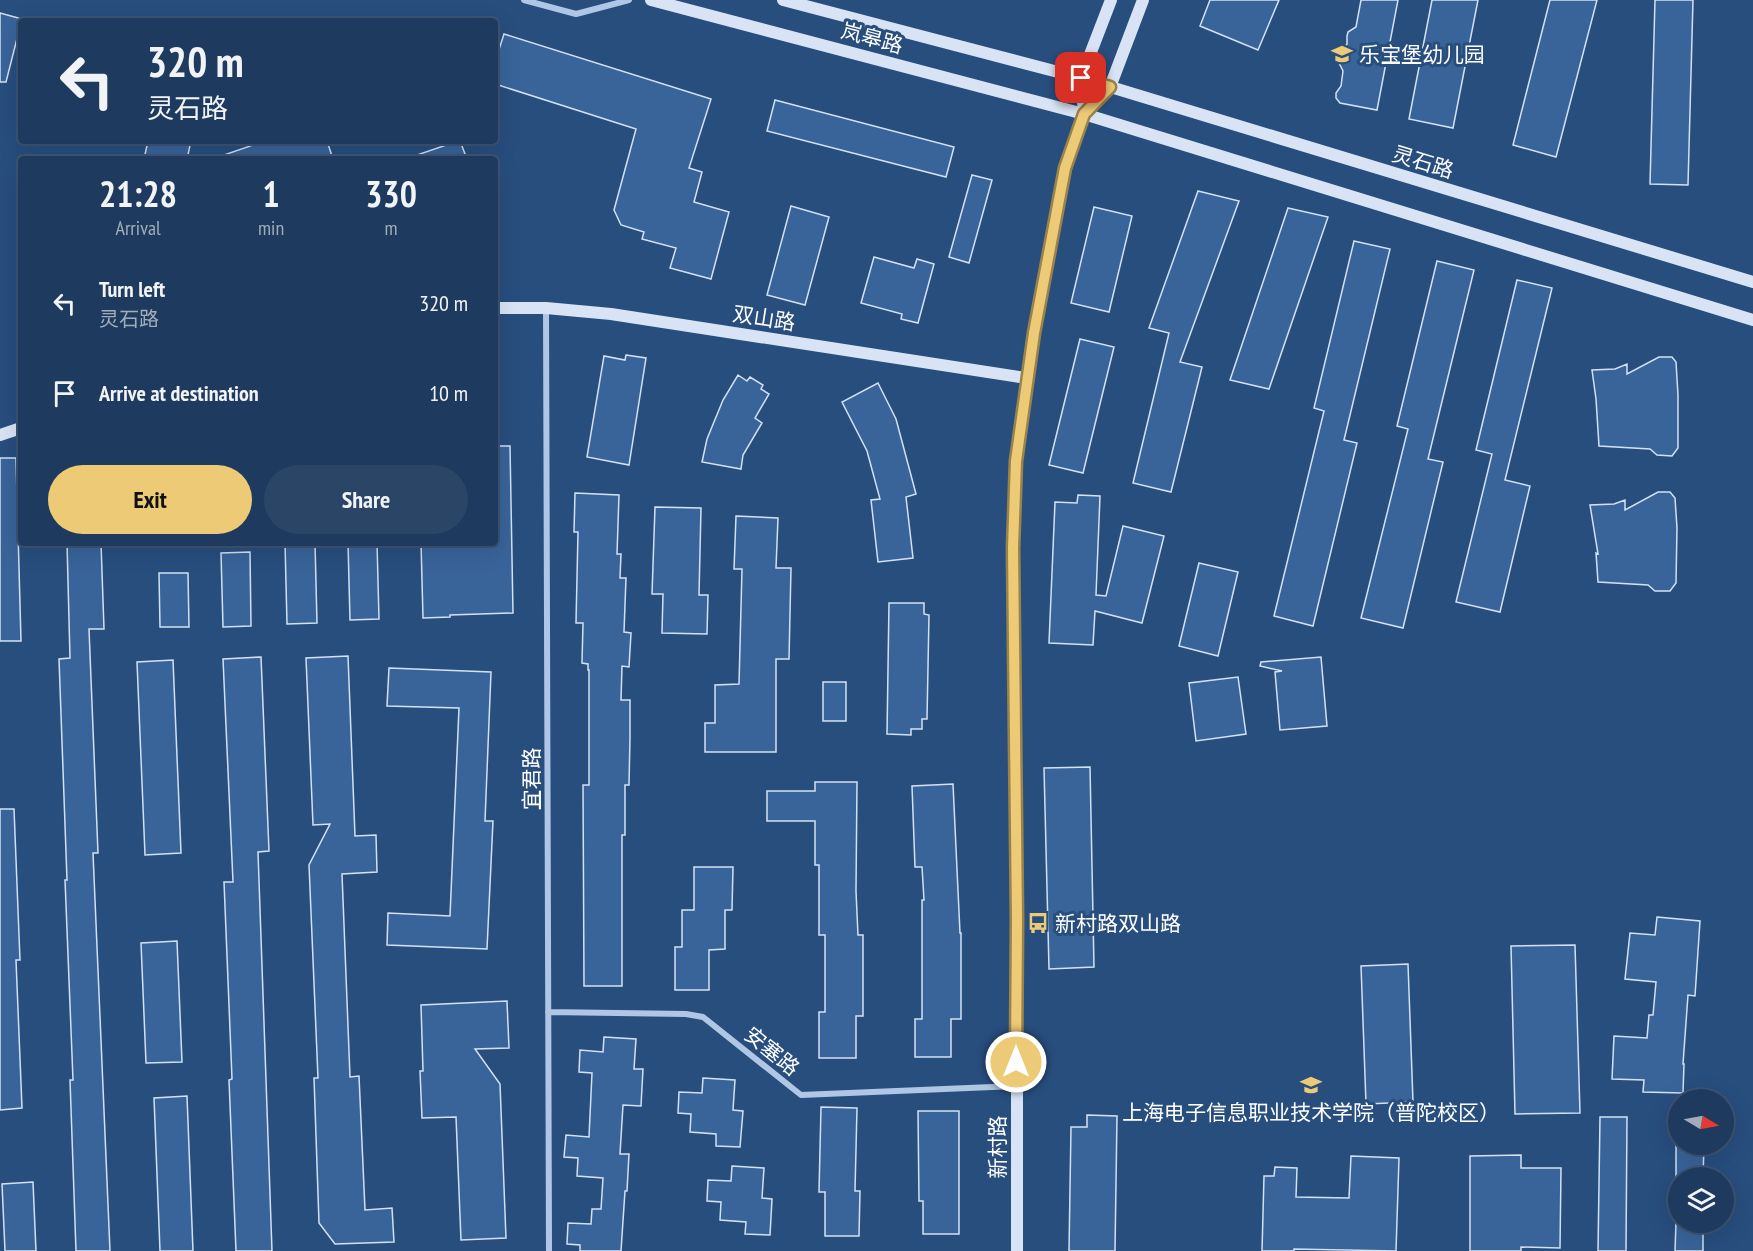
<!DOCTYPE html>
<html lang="en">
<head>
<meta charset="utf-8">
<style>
  :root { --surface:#1e3a5e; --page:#2b4567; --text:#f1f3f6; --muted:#a1adbc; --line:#3c5473; --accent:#ecca76 }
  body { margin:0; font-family:"PT Sans Narrow","Noto Sans SC",sans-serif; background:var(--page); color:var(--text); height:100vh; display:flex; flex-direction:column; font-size:22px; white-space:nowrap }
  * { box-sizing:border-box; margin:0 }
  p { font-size:20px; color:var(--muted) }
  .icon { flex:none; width:33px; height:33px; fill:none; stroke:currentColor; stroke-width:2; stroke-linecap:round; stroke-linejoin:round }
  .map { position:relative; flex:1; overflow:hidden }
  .side { position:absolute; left:18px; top:156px; width:480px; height:390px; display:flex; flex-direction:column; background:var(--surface); border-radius:6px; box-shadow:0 6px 24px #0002,0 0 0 2px var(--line) }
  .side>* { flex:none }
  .top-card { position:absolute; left:18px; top:18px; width:480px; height:126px; border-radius:6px; box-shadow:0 6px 24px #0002,0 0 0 2px var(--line); background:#1e3a5e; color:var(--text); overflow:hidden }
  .needle { width:39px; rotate:100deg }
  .tools { position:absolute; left:1668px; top:1089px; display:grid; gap:12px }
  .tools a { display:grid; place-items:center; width:66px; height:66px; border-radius:50%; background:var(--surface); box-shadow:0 6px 24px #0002,0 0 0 2px var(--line); font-size:30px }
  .pin { position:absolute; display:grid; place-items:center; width:51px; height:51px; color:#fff; margin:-26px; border-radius:12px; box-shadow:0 3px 9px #0006 }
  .me { position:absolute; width:66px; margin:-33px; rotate:0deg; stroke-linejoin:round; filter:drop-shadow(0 0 4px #0008) }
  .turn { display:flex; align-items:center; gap:21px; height:126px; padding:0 30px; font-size:27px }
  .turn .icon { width:78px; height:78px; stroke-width:2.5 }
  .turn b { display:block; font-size:42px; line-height:51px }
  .eta { display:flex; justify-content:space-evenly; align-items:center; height:102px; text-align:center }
  .eta b { font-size:36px; font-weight:600; line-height:42px }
  .primary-button { display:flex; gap:12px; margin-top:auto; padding:12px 30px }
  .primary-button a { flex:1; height:69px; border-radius:36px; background:var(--accent); color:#111; font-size:24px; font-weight:600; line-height:69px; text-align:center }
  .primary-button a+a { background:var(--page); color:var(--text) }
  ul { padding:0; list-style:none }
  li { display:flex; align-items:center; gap:18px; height:90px; padding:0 30px }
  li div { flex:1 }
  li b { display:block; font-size:22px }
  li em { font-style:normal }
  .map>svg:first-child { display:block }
  .building { fill:#39649a; stroke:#d2e1f4; stroke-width:1.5 }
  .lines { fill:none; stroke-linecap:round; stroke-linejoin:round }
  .street { stroke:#afc7e5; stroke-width:6 }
  .secondary { stroke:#d8e4f5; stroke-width:12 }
  .route-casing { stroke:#99834d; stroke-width:15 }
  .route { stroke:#ecca76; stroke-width:10 }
  .labels { text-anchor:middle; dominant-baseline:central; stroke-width:6; stroke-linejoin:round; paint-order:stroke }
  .street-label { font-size:21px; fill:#fff; stroke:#284e7e }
  .poi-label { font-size:21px; fill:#fff; stroke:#284e7e; text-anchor:start }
</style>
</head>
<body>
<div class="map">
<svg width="1753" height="1251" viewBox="0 0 1753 1251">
  <rect width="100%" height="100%" fill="#284e7e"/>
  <path class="building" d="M1210 0H1279L1258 50 1200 26Z
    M1361 0H1398L1377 110 1340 103 1336 98V93L1341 86 1343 71 1338 61 1339 55 1347 44V36L1348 32 1356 27Z
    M1432 0H1478L1453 128 1409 119Z
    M1550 0H1597L1556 157 1513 145Z
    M1655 0H1693L1688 185 1650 184Z
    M0 13 22 19 6 82H0Z
    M504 34 711 99 689 168 702 172 694 202 729 212 711 279 670 268 676 248 642 239 644 232 621 225 614 210 636 129 495 84V62Z
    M775 100 954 147 946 177 767 131Z
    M148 141H191L187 159H144Z
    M265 141H327L333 159H221V156Z
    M458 141H460L467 159H414V156Z
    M972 175 992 180 969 263 949 257Z
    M1198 191 1239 201 1180 362 1202 367 1171 492 1133 483 1169 333 1149 328Z
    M791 206 829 217 805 305 767 295Z
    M1094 207 1132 216 1109 312 1071 303Z
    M1288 208 1328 217 1269 389 1230 380Z
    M1354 241 1390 249 1344 440 1357 443 1313 626 1274 616 1324 411 1314 408Z
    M874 257 914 268 917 259 934 264 918 323 901 319 902 314 861 303Z
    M1437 261 1474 270 1428 459 1443 462 1403 628 1361 618 1408 429 1397 426Z
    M1517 280 1552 288 1505 480 1530 486 1500 612 1456 602 1492 454 1476 450Z
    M1080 339 1114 347 1083 473 1049 465Z
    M626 355 646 358 629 465 587 457 604 356 625 360Z
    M1659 357H1672L1676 362 1678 395V448L1672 456 1657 455 1650 449 1599 446 1596 399 1592 370 1615 369 1627 364V374Z
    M738 375 747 381 750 377 763 385 761 389 769 394 755 418 762 423 743 455 741 469 702 462 707 439 723 400Z
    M878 383 896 419 916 494 906 497 913 558 878 562 871 500 880 499 867 451 842 402Z
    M495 446H510L513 613 450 615V617L423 618 421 543H495Z
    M0 458H16L21 641H0Z
    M1658 492H1670L1675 498 1677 528 1676 583 1670 591H1655L1648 585 1598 582 1596 553 1598 554 1590 505 1614 504 1625 500V510Z
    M575 493 619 495 617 554H621L620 578H626L624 632 631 633 629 667 622 666 621 700H630V737L629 785H625V835H622V986H584L583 785H589V670H588V664L582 663 583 623H576L578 532H574Z
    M1078 495 1100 496 1096 595 1106 596 1123 526 1164 536 1142 623 1095 611 1093 645 1049 643 1055 502 1077 503Z
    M655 507 701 508 699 595H708L707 634 662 633 663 594H652Z
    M736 516 778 518 776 568H791L789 659H776V752H705V723H715V685L739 684 742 569H734Z
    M67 543H101L104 629H89L98 853H93L110 1251H76L70 1080H73L65 880H67L59 659 70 658Z
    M285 543H315L317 623 287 624Z
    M348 543H377L379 619 350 620Z
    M250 552 251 626 223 627 221 553Z
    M1199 563 1238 572 1218 656 1179 646Z
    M159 573H188L189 627H160Z
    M889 603H924V614L929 615 927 719H922V729H911V735L887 734Z
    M348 656 355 836 376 835 377 872 342 874 350 1077 359 1076 365 1210 392 1208 394 1242 335 1244 319 1223 314 1078H318L309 865 330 824 313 825 306 658Z
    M261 657 269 851 258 852 272 1251H236L229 1080 232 1079 224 882H233L223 659Z
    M1321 657 1327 726 1280 730 1275 672 1282 671 1260 666 1261 662Z
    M173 660 181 853 145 855 137 662Z
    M389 668 491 672 485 821H493L487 949 387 945 388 913 450 916 459 708 387 706Z
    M1238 677 1246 734 1196 741 1189 683Z
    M823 682H846V721H823Z
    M1090 767 1094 967 1049 969 1044 768Z
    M815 782H857L856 891 858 935H863V1016H856V1058H819V1012H825V935H819V865H815V821H767V791H815Z
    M953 784 960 933H961V1019H951V1057H915V1019H922V900H924L922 867H915L912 786Z
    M0 809H14L20 960H16L22 1108 0 1110Z
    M694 867H733L732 910H725V949L709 950V990H675V947H682V910H694Z
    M1657 917 1700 921 1695 996 1688 995 1683 1064H1684L1683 1093 1643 1092 1644 1080 1612 1079 1614 1036 1647 1038 1649 1015H1653L1656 982 1625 979 1630 933 1655 935Z
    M177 941 182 1062 146 1063 141 943Z
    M1575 945 1580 1113 1515 1114 1511 946Z
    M1408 964 1413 1102 1366 1104 1361 966Z
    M507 1001 509 1048 475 1049 500 1084 506 1238 461 1240 456 1117 422 1118 420 1071H423L421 1005Z
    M604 1037 636 1039 634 1069H643L641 1106 623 1105 620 1154H629L627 1191H625L621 1251H580V1245L567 1244 568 1223 591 1224 592 1209H601L603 1178 577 1176 578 1158 564 1157 566 1135 589 1137 592 1073 579 1072 580 1050 603 1052Z
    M703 1078 735 1080 733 1110 743 1111 740 1147 716 1146V1134L690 1132 691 1114 678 1113 679 1092 702 1093Z
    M187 1096 193 1251H160L154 1098Z
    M821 1107 857 1108 855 1191H860L859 1236H825V1192H819Z
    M918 1111H959V1234H923V1201H919Z
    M1087 1115 1117 1116 1115 1251H1069L1071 1127H1087Z
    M1600 1117H1627L1626 1251H1598Z
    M1676 1144H1704L1703 1178H1676Z
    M1521 1155V1168H1561L1560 1248 1521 1247V1251H1470V1156Z
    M1351 1156 1399 1158 1396 1251 1294 1249V1251H1262L1264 1176H1274L1275 1167 1297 1168 1296 1197 1349 1198Z
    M732 1166 764 1168 762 1198 772 1199 770 1235 745 1234 746 1222 720 1220 721 1202 707 1201 708 1180 731 1181Z
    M33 1182 36 1251H5L2 1184Z
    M1676 1222H1703V1251H1675Z"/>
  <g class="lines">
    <path class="street" d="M524 0 576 14 629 0
      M546 308 549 1251
      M548 1012 686 1014 703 1017 801 1095 1016 1086"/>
    <path class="secondary" d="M651 0 1084 114 1753 320
      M783 0 1081 78 1753 282
      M1084 114 1110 87 1143 0
      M495 308H546L611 314 1026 378
      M0 435 21 428
      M1017 1251V920L1013 548 1016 461 1034 333 1062 180 1084 114 1081 78 1111 0"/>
  </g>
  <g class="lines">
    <defs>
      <path id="route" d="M1016 1062 1017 920 1013 548 1016 461 1034 333 1065 168 1084 114 1110 87 1081 78"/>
    </defs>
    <use href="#route" class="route-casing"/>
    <use href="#route" class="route"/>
  </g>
  <defs>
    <symbol id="school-bare" viewBox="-9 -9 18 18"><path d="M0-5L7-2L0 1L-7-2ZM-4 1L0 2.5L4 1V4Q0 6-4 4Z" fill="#ecca76" stroke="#284e7e" stroke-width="2.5" paint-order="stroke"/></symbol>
    <symbol id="bus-bare" viewBox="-9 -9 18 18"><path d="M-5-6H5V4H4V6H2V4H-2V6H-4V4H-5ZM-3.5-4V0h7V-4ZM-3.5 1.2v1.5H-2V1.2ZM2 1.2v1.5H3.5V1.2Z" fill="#ecca76" stroke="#284e7e" stroke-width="2.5" paint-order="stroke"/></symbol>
    <symbol id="university-bare" viewBox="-9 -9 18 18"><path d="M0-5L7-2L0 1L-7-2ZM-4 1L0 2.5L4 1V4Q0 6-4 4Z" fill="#ecca76" stroke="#284e7e" stroke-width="2.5" paint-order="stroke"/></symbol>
  </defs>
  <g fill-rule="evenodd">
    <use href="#school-bare" x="1327" y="39" width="30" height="30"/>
    <use href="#bus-bare" x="1023" y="908" width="30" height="30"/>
    <use href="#university-bare" x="1296" y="1070" width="30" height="30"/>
  </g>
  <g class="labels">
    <g class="street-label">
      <text transform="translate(872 38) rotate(15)">岚皋路</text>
      <text transform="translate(1423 162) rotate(17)">灵石路</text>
      <text transform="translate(764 318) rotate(9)">双山路</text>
      <text transform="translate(531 779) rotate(-90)">宜君路</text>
      <text transform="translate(772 1051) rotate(39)">安塞路</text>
      <text transform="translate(997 1147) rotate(-90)">新村路</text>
    </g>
    <g class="poi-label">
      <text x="1359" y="54">乐宝堡幼儿园</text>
      <text x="1055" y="923">新村路双山路</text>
      <text x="1311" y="1112" text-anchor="middle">上海电子信息职业技术学院（普陀校区）</text>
    </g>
  </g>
</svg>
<div class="tools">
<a><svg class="needle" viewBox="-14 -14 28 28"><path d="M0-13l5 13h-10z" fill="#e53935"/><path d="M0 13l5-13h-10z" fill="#a1adbc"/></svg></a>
<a><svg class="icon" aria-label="layers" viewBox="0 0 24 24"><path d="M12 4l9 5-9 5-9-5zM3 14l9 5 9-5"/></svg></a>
</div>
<div class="pin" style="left:1081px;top:78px;background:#d93025"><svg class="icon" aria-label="arrive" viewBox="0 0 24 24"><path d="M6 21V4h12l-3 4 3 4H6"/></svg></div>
<svg class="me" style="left:1016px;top:1062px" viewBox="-20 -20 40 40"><circle r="17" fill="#ecca76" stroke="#fff" stroke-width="3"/><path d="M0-11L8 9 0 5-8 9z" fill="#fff"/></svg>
<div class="top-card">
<div class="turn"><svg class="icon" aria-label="left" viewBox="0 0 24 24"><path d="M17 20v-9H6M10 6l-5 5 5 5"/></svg><div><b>320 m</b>灵石路</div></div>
</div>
<section class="side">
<div class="eta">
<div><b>21:28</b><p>Arrival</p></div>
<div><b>1</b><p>min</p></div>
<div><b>330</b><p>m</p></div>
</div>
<ul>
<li><svg class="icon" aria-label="left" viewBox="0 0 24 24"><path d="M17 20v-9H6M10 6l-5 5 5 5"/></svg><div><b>Turn left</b><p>灵石路</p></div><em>320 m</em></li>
<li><svg class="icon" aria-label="arrive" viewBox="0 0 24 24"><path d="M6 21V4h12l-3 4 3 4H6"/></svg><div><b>Arrive at destination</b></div><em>10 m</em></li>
</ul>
<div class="primary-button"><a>Exit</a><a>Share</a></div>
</section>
</div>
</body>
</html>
